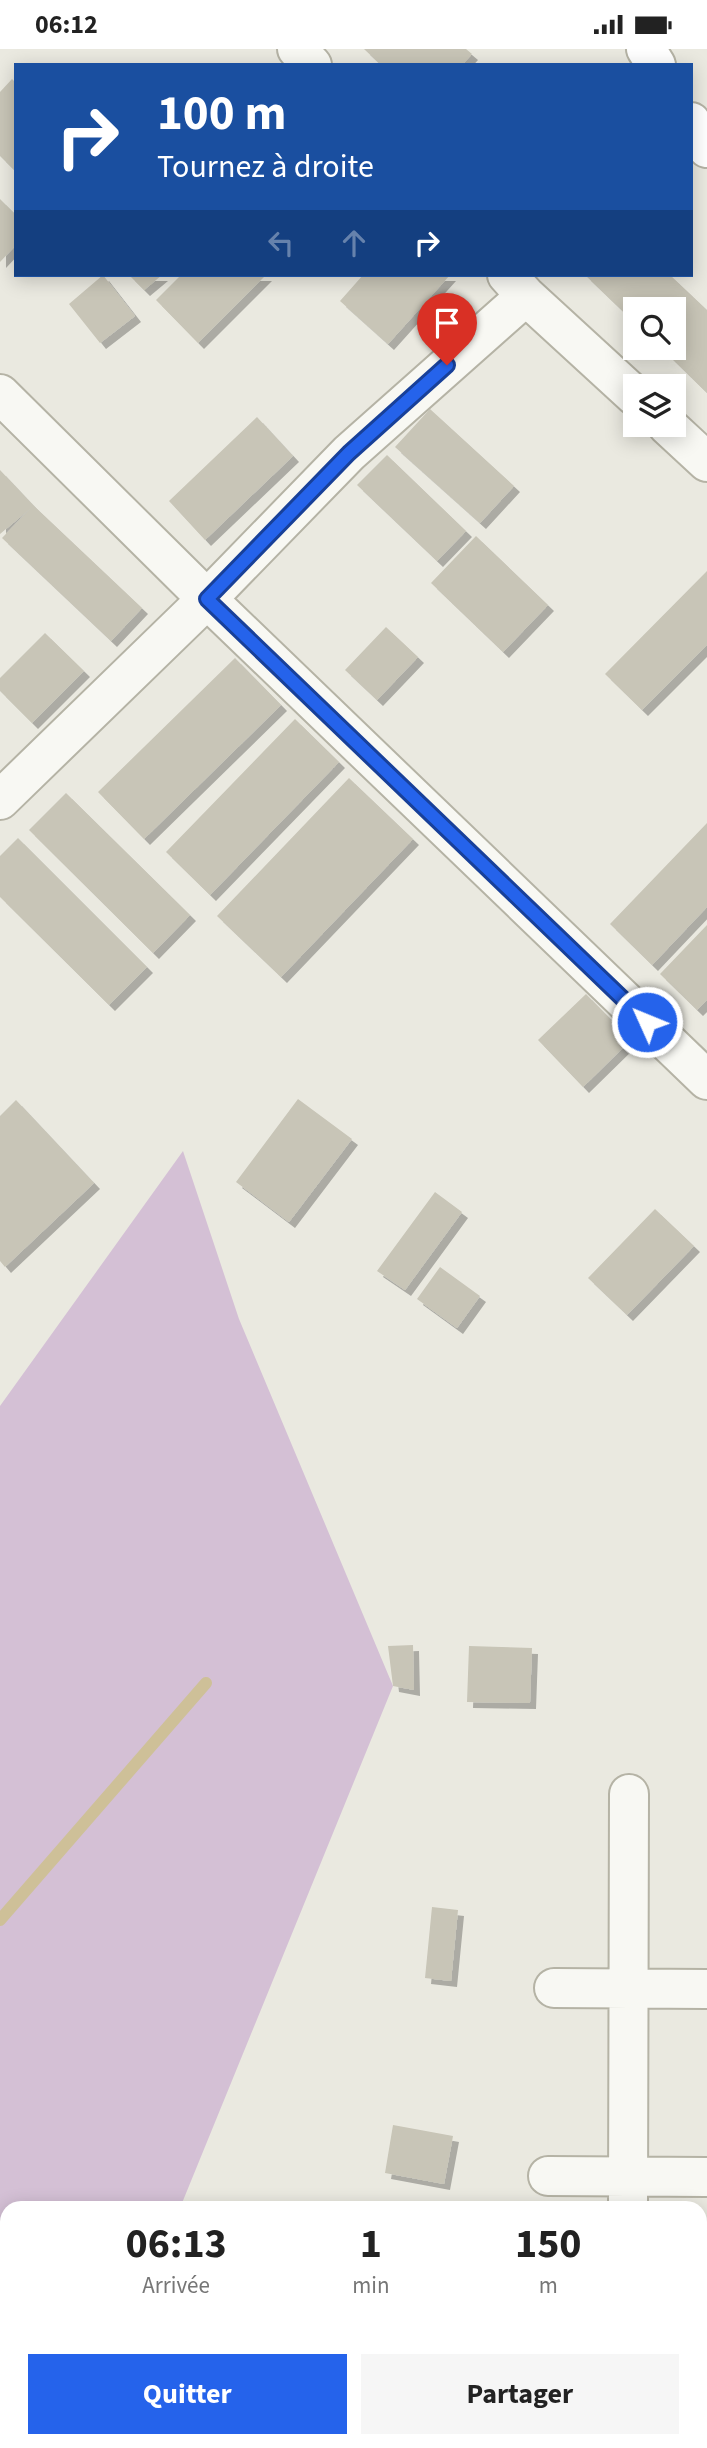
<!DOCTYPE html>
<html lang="fr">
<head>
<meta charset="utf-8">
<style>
  :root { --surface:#fff; --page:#f6f6f6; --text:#222; --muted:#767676; --accent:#2563eb }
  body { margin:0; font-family:"Source Sans 3",sans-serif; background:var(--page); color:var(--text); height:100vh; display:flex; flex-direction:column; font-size:26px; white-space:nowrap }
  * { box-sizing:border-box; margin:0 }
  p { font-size:23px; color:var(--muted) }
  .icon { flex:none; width:38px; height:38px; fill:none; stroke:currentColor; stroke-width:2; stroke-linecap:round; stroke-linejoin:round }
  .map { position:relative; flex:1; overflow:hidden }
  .drawer { position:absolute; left:0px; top:2152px; width:707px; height:247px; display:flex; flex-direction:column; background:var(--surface); border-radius:21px 21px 0 0; box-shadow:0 4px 18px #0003 }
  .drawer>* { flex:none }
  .hud { position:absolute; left:14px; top:14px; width:679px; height:214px; border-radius:0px; box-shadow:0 4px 18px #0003; background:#1a4fa0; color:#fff; overflow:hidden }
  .buttons { position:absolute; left:623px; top:248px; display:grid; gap:14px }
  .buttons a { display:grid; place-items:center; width:63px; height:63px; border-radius:0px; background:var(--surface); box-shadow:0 4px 18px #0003; font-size:35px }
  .pin { position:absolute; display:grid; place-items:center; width:60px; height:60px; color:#fff; margin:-72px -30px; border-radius:50% 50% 50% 0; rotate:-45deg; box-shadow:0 0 7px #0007 }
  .pin .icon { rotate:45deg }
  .me { position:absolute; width:77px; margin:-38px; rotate:314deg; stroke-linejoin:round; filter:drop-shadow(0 0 5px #0008) }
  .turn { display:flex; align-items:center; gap:24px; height:147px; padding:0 28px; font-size:32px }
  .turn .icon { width:91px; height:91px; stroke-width:2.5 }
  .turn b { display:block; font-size:49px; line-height:60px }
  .lanes { display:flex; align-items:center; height:66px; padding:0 28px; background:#0003; justify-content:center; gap:35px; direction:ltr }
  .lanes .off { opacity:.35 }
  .eta { display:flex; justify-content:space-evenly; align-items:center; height:119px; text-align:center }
  .eta b { font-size:42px; font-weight:700; line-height:49px }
  .action { display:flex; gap:14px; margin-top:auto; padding:14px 28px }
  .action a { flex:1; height:80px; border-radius:0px; background:var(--accent); color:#fff; font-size:28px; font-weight:700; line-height:80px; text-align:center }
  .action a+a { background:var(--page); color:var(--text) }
  .status { display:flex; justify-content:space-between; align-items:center; height:49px; padding:0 35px; background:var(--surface); direction:ltr }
  .status svg { height:19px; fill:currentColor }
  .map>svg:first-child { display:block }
  .green { fill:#d4c0d5 }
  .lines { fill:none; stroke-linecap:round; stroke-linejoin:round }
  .stream { stroke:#cec098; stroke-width:12 }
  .building { fill:#c8c5b7; filter:url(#shadow) }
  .street-casing { stroke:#b5b3a5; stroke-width:42 }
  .secondary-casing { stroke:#b5b3a5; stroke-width:42 }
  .street { stroke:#f8f8f3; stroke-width:38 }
  .secondary { stroke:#fff; stroke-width:38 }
  .route-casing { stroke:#184099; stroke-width:18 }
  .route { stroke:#2563eb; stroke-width:12 }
</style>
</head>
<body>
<div class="status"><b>06:12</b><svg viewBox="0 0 49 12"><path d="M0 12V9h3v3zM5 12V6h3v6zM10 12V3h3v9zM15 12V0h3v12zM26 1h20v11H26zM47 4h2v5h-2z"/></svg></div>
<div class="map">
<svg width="707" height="2399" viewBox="0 0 707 2399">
  <defs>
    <filter id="shadow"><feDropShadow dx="6" dy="6" stdDeviation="0" flood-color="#0004"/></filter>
  </defs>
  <rect width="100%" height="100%" fill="#eae9e0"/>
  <path class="green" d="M183 1102 239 1270 393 1637 180 2159 7 2160V2392H158V2399H0V1357Z"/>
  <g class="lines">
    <path class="stream" d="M0 1871 206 1634"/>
  </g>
  <path class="building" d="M364 0H466L472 5 462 16H381Z
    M12 30 16 34V123L0 107V43Z
    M0 150 16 166V196L0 213Z
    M103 226 135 267 100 294 69 255Z
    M129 226H162L144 241Z
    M181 226H266L198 294 156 251Z
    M363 226H450L388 295 340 252Z
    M585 226H670L707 261V344L661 299H674V261H635V274Z
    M430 360 514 437 480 474 395 398Z
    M257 368 293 407 205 491 169 452Z
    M387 406 466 482 437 512 357 436Z
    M0 421 33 456 142 559 111 592 2 489 31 459 0 485Z
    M476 487 548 556 503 603 431 534Z
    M707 522V596L642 661 605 625Z
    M386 578 418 608 377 651 345 621Z
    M45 584 84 622 32 674 0 642V629Z
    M235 609 281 656 144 790 98 743Z
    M295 670 339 713 210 846 166 803Z
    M349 729 413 790 281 928 217 867Z
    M66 744 190 866 153 904 29 781Z
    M707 774V858L652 916 610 875Z
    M18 789 147 918 109 956 0 848V807Z
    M707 876V951L697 961 660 925Z
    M586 945 631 991 583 1038 538 991Z
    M298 1050 352 1090 289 1173 236 1133Z
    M16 1051 94 1134 5 1218 0 1212V1067Z
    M435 1143 462 1163 405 1241 377 1222Z
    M655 1160 694 1197 627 1266 588 1229Z
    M440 1218 480 1247 457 1279 417 1250Z
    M413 1596 414 1641 393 1637 388 1597Z
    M469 1597 532 1599 530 1654 467 1653Z
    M432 1858 458 1861 451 1932 425 1929Z
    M393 2076 453 2087 444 2135 385 2124Z"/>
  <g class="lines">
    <defs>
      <path id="street" d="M297 0 312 16
        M507 226 526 247 635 347
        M0 345 207 550 707 1031
        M667 376 707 413
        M0 751 207 550 349 404 526 247
        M554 1939 707 1940
        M548 2127 707 2128
        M628 2160 629 1745
        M628 2392V2399"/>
      <path id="secondary" d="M646 0 656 16
        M691 73 707 99"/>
    </defs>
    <use href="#street" class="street-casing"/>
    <use href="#secondary" class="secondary-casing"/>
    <use href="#street" class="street"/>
    <use href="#secondary" class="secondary"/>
  </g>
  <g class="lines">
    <defs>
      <path id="route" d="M447 316 349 404 207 550 647 973"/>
    </defs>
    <use href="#route" class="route-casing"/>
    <use href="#route" class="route"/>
  </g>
</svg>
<div class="buttons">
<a><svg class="icon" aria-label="search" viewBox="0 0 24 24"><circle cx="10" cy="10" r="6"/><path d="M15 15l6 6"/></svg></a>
<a><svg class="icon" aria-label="layers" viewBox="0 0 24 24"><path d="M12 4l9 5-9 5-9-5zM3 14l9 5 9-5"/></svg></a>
</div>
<div class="pin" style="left:447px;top:316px;background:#d93025"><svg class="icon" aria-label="arrive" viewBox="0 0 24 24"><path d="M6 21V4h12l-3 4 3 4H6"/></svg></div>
<svg class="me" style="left:647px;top:973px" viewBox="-20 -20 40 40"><circle r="17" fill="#2563eb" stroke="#fff" stroke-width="3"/><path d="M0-11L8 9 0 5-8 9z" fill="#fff"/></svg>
<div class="hud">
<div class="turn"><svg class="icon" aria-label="right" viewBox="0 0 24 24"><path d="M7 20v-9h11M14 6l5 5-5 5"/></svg><div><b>100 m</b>Tournez à droite</div></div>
<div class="lanes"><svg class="icon off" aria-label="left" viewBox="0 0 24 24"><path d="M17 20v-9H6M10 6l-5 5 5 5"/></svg><svg class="icon off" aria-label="ahead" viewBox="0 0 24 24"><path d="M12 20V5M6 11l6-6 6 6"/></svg><svg class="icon" aria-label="right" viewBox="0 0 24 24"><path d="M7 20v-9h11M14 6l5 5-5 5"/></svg></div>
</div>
<section class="drawer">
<div class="eta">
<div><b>06:13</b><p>Arrivée</p></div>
<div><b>1</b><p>min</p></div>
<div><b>150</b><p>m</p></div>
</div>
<div class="action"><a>Quitter</a><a>Partager</a></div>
</section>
</div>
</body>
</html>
